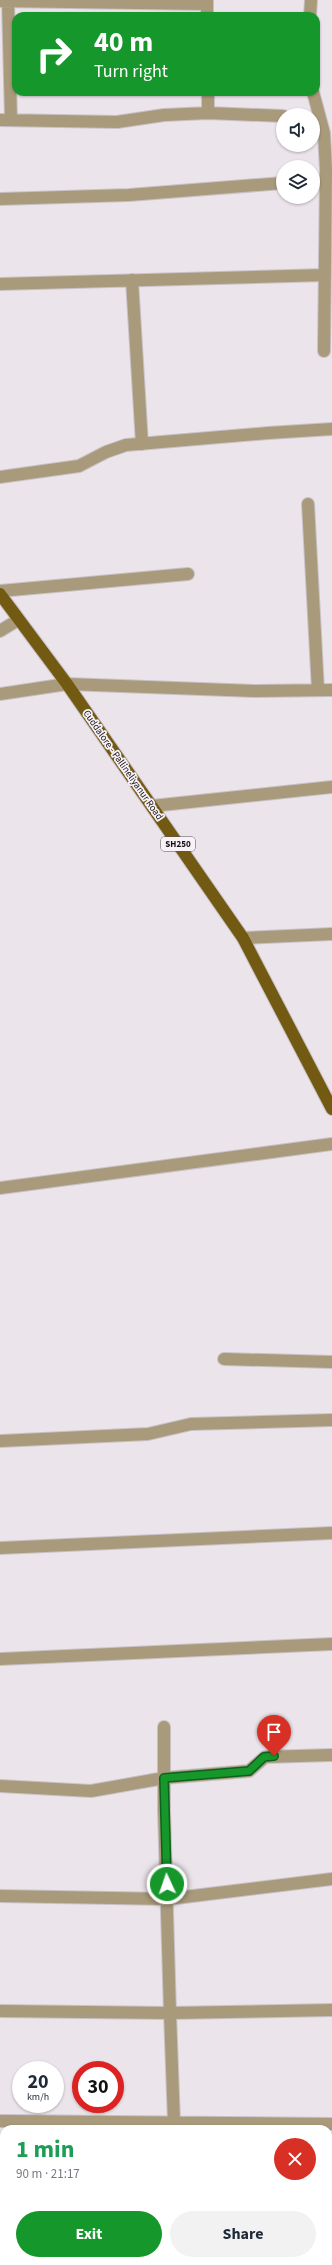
<!DOCTYPE html>
<html lang="en">
<head>
<meta charset="utf-8">
<style>
  :root { --surface:#fff; --page:#f2f2f3; --text:#1f2937; --muted:#747a83; --accent:#16972b }
  body { margin:0; font-family:"Source Sans 3",sans-serif; background:var(--page); color:var(--text); height:100vh; display:flex; flex-direction:column; font-size:15px; white-space:nowrap }
  * { box-sizing:border-box; margin:0 }
  p { font-size:13px; color:var(--muted) }
  .icon { flex:none; width:22px; height:22px; fill:none; stroke:currentColor; stroke-width:2; stroke-linecap:round; stroke-linejoin:round }
  .map { position:relative; flex:1; overflow:hidden }
  .panel { position:absolute; left:0px; top:2125px; width:332px; height:140px; display:flex; flex-direction:column; background:var(--surface); border-radius:12px 12px 0 0; box-shadow:0 1px 3px #0004 }
  .panel>* { flex:none }
  .guide { position:absolute; left:12px; top:12px; width:308px; height:84px; border-radius:12px; box-shadow:0 1px 3px #0004; background:#16972b; color:#fff; overflow:hidden }
  .controls { position:absolute; left:276px; top:108px; display:grid; gap:8px }
  .controls a { display:grid; place-items:center; width:44px; height:44px; border-radius:50%; background:var(--surface); box-shadow:0 1px 3px #0004; font-size:20px }
  .speed { position:absolute; left:12px; top:2061px; display:flex; gap:8px; font-size:20px; font-weight:700; text-align:center }
  .speed>* { display:grid; place-content:center; width:52px; height:52px; border-radius:50%; background:var(--surface); box-shadow:0 1px 3px #0004; line-height:1 }
  .speed small { font-size:10px; font-weight:400 }
  .speed .limit { border:6px solid #d22; background:#fff; color:#111 }
  .pin { position:absolute; display:grid; place-items:center; width:34px; height:34px; color:#fff; margin:-41px -17px; border-radius:50% 50% 50% 0; rotate:-45deg; box-shadow:0 0 4px #0007 }
  .pin .icon { rotate:45deg }
  .me { position:absolute; width:44px; margin:-22px; rotate:357deg; stroke-linejoin:round; filter:drop-shadow(0 0 3px #0008) }
  .turn { display:flex; align-items:center; gap:14px; height:84px; padding:0 16px; font-size:18px }
  .turn .icon { width:52px; height:52px; stroke-width:2.5 }
  .turn b { display:block; font-size:28px; line-height:34px }
  .round { display:grid; place-items:center; flex:none; width:42px; height:42px; border-radius:21px; background:var(--page) }
  .overview { display:flex; align-items:center; justify-content:space-between; height:68px; padding:0 16px }
  h1 { font-size:24px; font-weight:700; line-height:30px; color:#1e9e55 }
  .action { display:flex; gap:8px; margin-top:auto; padding:8px 16px }
  .action a { flex:1; height:46px; border-radius:24px; background:var(--accent); color:#fff; font-size:16px; font-weight:700; line-height:46px; text-align:center }
  .action a+a { background:var(--page); color:var(--text) }
  .map>svg:first-child { display:block }
  .lines { fill:none; stroke-linecap:round; stroke-linejoin:round }
  .minor-casing { stroke:#c8c2c7; stroke-width:14 }
  .major-casing { stroke:#c8c2c7; stroke-width:14 }
  .minor { stroke:#a89a7a; stroke-width:12 }
  .major { stroke:#735a13; stroke-width:12 }
  .route-casing { stroke:#0e621c; stroke-width:10 }
  .route { stroke:#16972b; stroke-width:7 }
  .labels { text-anchor:middle; dominant-baseline:central; stroke-width:3.5; stroke-linejoin:round; paint-order:stroke }
  .shield { fill:#f8f2f7; stroke:#575457; stroke-width:1 }
  .shield-label { font-size:9px; font-weight:bold; fill:#121012 }
  .street-label { font-size:10px; fill:#121012; stroke:#f8f2f7 }
</style>
</head>
<body>
<div class="map">
<svg width="332" height="2265" viewBox="0 0 332 2265">
  <rect width="100%" height="100%" fill="#ebe4ea"/>
  <g class="lines">
    <defs>
      <path id="minor" d="M207 0V16
        M0 1 207 4
        M8 1 11 120
        M310 16 311 0
        M208 92V113
        M313 92 324 133 326 170 324 351
        M0 120 117 122 164 115 208 113 283 116
        M0 199 129 195 283 183
        M132 280 142 444
        M0 284 325 275
        M0 477 79 466 106 452 126 445 268 433 332 429
        M308 504 318 690
        M0 591 188 574
        M0 631 18 620
        M0 694 67 684 255 691 332 690
        M152 806 332 787
        M243 938 332 934
        M0 1188 332 1144
        M224 1359 332 1362
        M0 1441 148 1434 191 1424 332 1420
        M0 1548 332 1533
        M0 1659 332 1644
        M164 1727V1810L170 2013 332 2010
        M0 1786 91 1791 164 1778 249 1771 265 1757 332 1755
        M0 1896 168 1899 332 1879
        M0 2011 170 2013 174 2122
        M0 2121 332 2124
        M0 2231 4 2232
        M328 2242H332
        M107 2265V2261"/>
      <path id="major" d="M0 594 67 684 243 938 332 1109"/>
    </defs>
    <use href="#minor" class="minor-casing"/>
    <use href="#major" class="major-casing"/>
    <use href="#minor" class="minor"/>
    <use href="#major" class="major"/>
  </g>
  <g class="lines">
    <defs>
      <path id="route" d="M167 1884 164 1778 249 1771 264 1757 274 1756"/>
    </defs>
    <use href="#route" class="route-casing"/>
    <use href="#route" class="route"/>
  </g>
  <g class="labels">
    <rect class="shield" x="161" y="837" width="34" height="14" rx="3"/>
    <g class="shield-label">
      <text x="178" y="844">SH250</text>
    </g>
    <g class="street-label">
      <text transform="translate(123 765) rotate(55)">Cuddalore - Pallineliyanur Road</text>
    </g>
  </g>
</svg>
<div class="controls">
<a><svg class="icon" aria-label="sound" viewBox="0 0 24 24"><path d="M4 9h4l5-4v14l-5-4H4zM17 9q2 3 0 6"/></svg></a>
<a><svg class="icon" aria-label="layers" viewBox="0 0 24 24"><path d="M12 4l9 5-9 5-9-5zM3 14l9 5 9-5"/></svg></a>
</div>
<div class="speed"><div>20<small>km/h</small></div><div class="limit">30</div></div>
<div class="pin" style="left:274px;top:1756px;background:#d93025"><svg class="icon" aria-label="arrive" viewBox="0 0 24 24"><path d="M6 21V4h12l-3 4 3 4H6"/></svg></div>
<svg class="me" style="left:167px;top:1884px" viewBox="-20 -20 40 40"><circle r="17" fill="#16972b" stroke="#fff" stroke-width="3"/><path d="M0-11L8 9 0 5-8 9z" fill="#fff"/></svg>
<div class="guide">
<div class="turn"><svg class="icon" aria-label="right" viewBox="0 0 24 24"><path d="M7 20v-9h11M14 6l5 5-5 5"/></svg><div><b>40 m</b>Turn right</div></div>
</div>
<section class="panel">
<div class="overview"><div><h1>1 min</h1><p>90 m · 21:17</p></div><a class="round" style="background:#d93025;color:#fff"><svg class="icon" aria-label="close" viewBox="0 0 24 24"><path d="M6 6l12 12M18 6L6 18"/></svg></a></div>
<div class="action"><a>Exit</a><a>Share</a></div>
</section>
</div>
</body>
</html>
